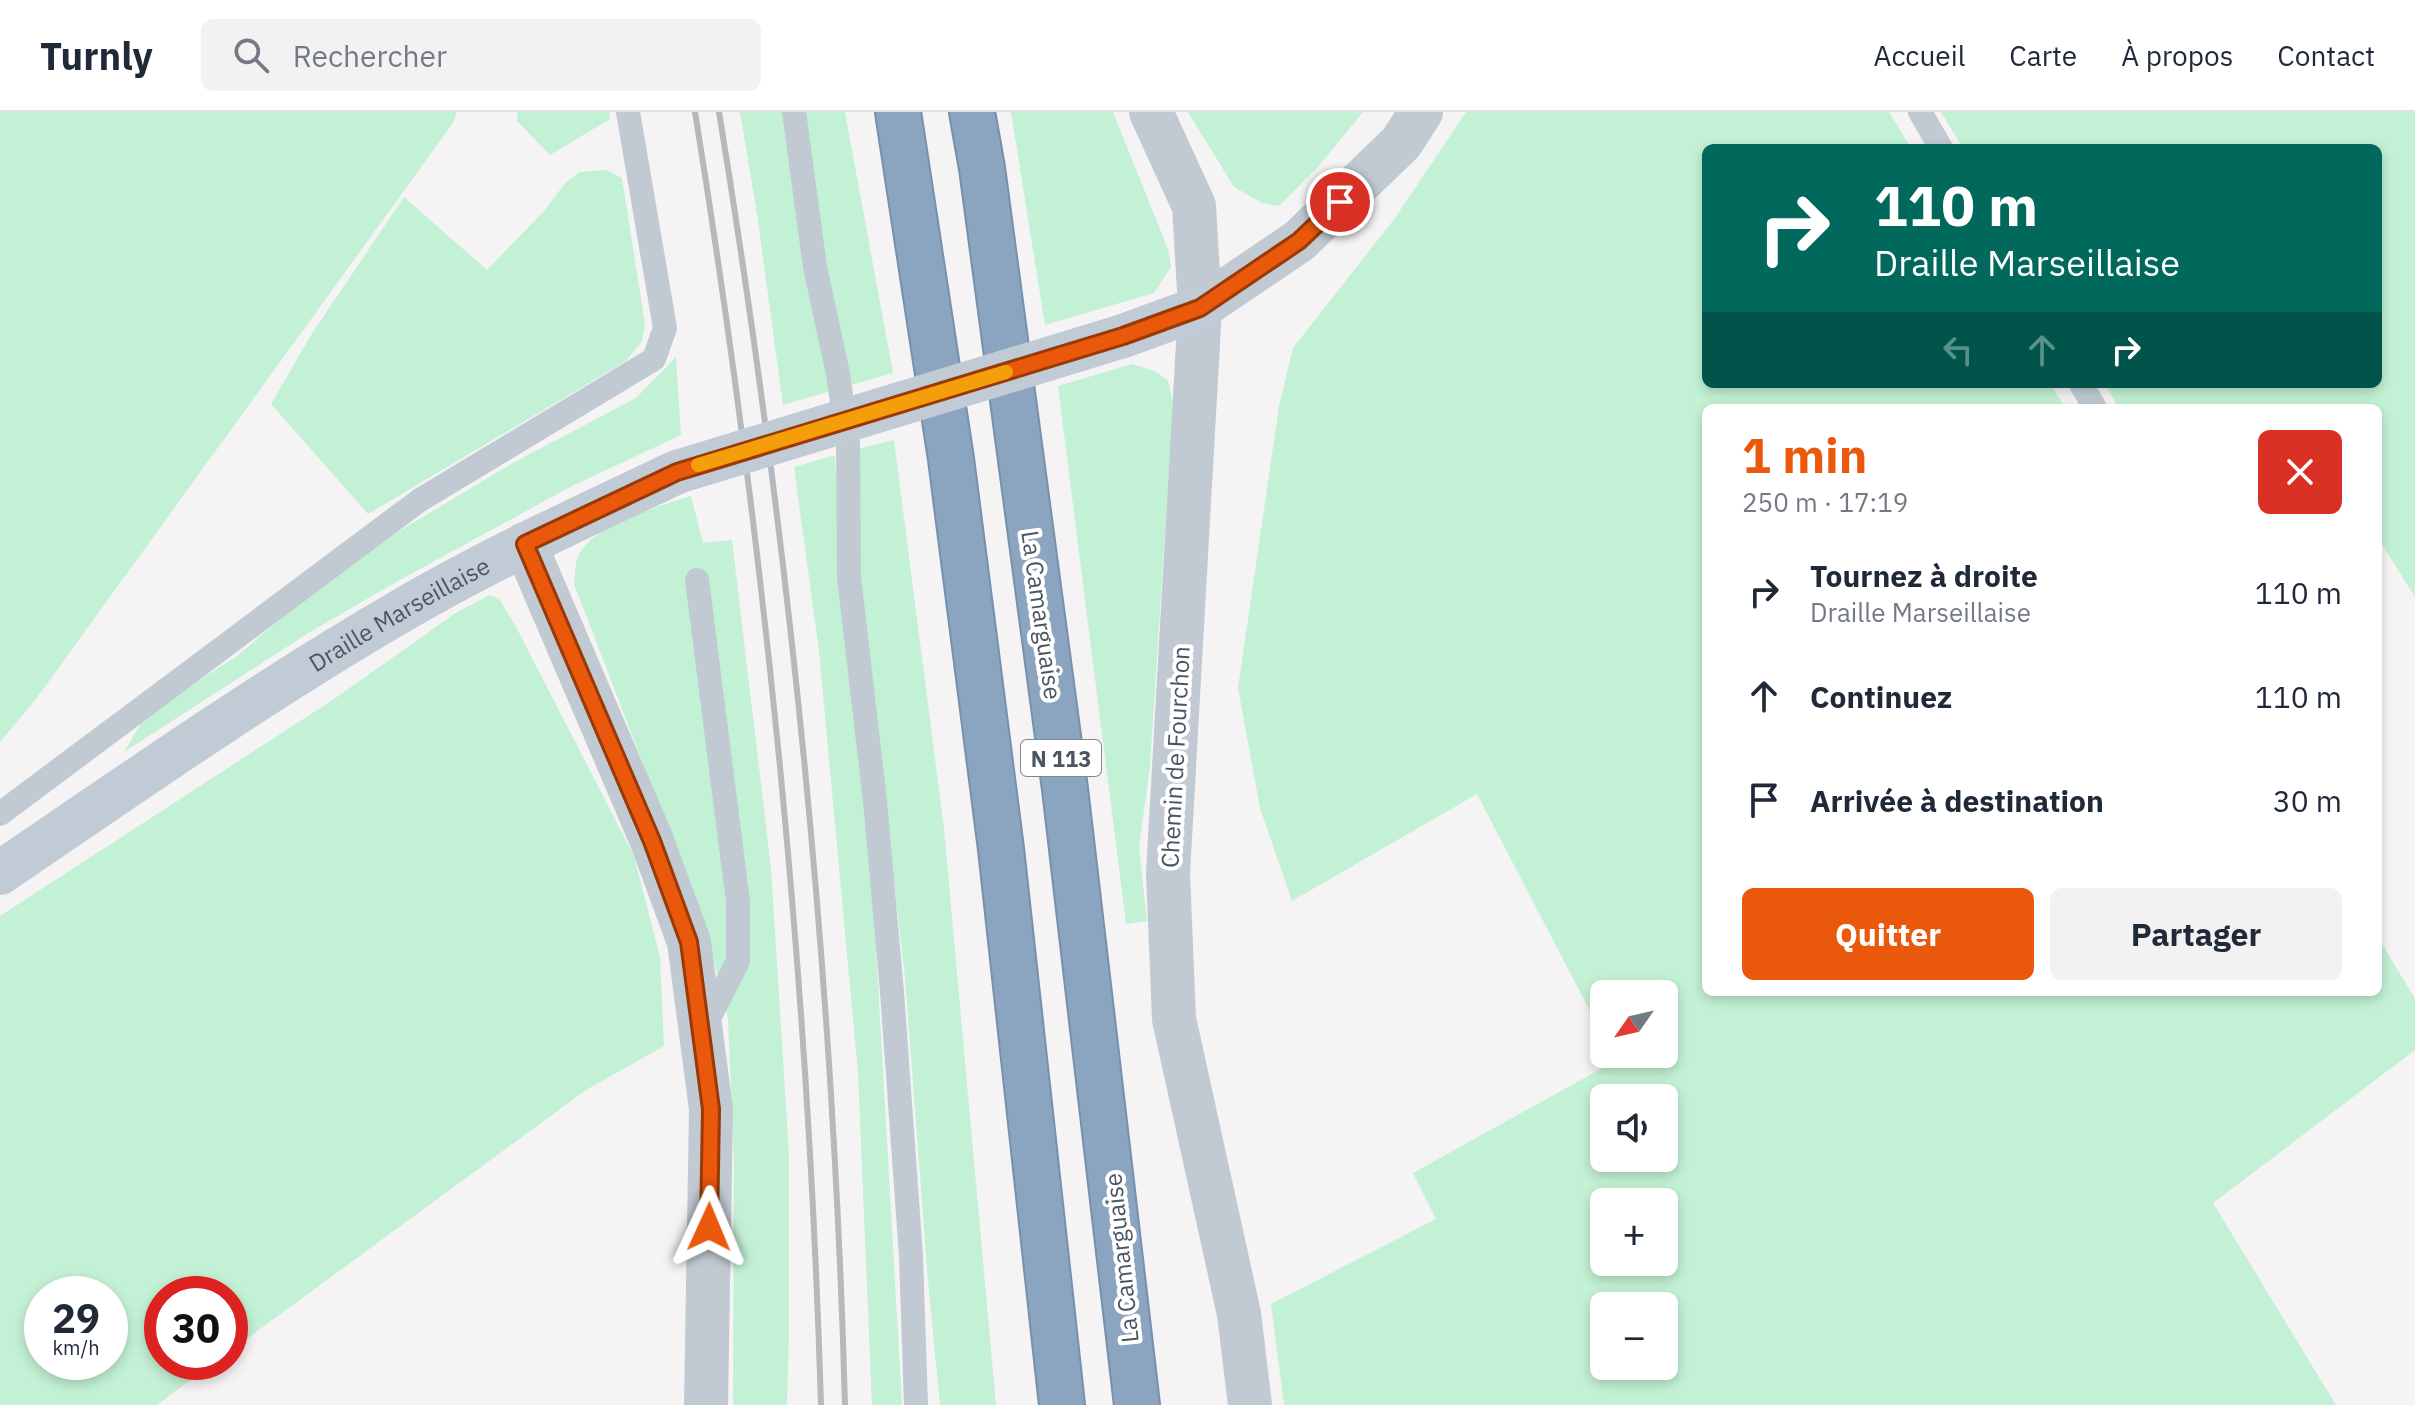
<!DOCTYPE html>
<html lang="fr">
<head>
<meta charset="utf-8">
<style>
  :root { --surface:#fff; --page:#f2f2f3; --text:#1f2937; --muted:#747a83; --line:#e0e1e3; --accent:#ea580c }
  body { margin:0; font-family:"IBM Plex Sans",sans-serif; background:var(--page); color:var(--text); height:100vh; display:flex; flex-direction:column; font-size:30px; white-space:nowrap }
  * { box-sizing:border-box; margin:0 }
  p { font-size:26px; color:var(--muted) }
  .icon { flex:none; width:44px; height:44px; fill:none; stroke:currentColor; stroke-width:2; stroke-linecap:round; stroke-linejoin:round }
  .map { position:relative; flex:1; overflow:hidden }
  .side { position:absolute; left:1702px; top:292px; width:680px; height:592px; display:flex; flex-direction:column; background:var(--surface); border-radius:12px; box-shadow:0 4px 12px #0003 }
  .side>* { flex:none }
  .banner { position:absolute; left:1702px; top:32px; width:680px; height:244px; border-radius:12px; box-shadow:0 4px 12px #0003; background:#00695c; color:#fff; overflow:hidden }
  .needle { width:52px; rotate:236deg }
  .fabs { position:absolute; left:1590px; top:868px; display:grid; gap:16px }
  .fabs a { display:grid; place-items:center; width:88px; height:88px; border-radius:12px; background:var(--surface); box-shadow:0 4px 12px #0003; font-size:40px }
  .speed { position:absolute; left:24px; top:1164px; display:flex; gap:16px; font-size:40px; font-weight:700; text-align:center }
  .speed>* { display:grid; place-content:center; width:104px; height:104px; border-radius:50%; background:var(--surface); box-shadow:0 4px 12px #0003; line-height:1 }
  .speed small { font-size:20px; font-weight:400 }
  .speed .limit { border:12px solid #d22; background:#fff; color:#111 }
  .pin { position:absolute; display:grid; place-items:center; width:68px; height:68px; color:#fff; margin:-34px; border:4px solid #fff; border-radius:50%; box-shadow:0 2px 8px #0007 }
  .me { position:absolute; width:88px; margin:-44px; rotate:1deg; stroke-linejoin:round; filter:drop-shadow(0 0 6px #0008) }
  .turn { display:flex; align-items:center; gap:28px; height:168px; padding:0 40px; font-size:36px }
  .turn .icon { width:104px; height:104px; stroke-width:2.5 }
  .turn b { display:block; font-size:56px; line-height:68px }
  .lanes { display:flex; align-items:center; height:76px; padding:0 40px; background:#0003; justify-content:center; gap:40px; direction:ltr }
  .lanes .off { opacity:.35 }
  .round { display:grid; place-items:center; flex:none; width:84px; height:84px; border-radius:12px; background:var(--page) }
  .overview { display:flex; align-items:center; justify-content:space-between; height:136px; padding:0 40px }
  h1 { font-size:48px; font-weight:700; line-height:60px; color:var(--accent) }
  .primary-button { display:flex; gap:16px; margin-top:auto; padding:16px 40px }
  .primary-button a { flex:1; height:92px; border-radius:12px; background:var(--accent); color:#fff; font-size:32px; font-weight:700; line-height:92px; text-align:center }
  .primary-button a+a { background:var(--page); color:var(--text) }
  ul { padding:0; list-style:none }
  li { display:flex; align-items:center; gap:24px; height:104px; padding:0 40px }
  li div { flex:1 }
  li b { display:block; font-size:30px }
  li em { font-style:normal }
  header { display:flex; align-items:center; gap:48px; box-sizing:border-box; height:112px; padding:0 40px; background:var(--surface); border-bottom:2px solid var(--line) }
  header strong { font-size:38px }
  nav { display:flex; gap:44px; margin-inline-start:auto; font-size:28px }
  .search { width:560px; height:72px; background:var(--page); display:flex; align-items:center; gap:20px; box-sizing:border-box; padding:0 28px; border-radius:12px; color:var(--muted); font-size:30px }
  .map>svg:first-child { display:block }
  .green { fill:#c3f1d5; fill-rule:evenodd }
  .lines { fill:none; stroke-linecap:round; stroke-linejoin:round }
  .highway-casing { stroke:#7690ad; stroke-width:48 }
  .lane { stroke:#c1cad2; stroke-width:24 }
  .street { stroke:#c1cad2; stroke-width:44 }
  .secondary { stroke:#c1cbd6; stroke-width:44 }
  .highway { stroke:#8ba5c1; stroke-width:44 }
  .rail { stroke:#b5b8bd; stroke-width:6 }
  .secondary-bridge { stroke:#c1cbd6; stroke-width:44 }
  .route-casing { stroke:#983908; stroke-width:20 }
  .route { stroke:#ea580c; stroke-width:14 }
  .slow { stroke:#f59e0b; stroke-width:14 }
  .labels { text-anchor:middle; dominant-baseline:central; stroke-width:8; stroke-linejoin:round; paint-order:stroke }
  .shield { fill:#fff; stroke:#808990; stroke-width:2 }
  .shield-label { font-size:22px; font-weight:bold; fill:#4a5661 }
  .street-label { font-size:24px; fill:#4a5661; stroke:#fff }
</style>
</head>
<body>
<header>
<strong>Turnly</strong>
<div class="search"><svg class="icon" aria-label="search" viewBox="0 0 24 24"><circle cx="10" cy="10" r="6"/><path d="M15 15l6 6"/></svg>Rechercher</div>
<nav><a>Accueil</a><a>Carte</a><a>À propos</a><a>Contact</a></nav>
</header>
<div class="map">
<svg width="2415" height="1293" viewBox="0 0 2415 1293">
  <rect width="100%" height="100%" fill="#f5f3f3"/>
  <path class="green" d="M0 0H457L453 11 36 587 0 630Z
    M518 0H609L610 7 550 43 517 9Z
    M740 0H845L893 261 783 293 757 102Z
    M1011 0H1113L1168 137 1171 155 1154 181 1045 213Z
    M1188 0H1363L1318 55 1279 94 1262 91 1234 75Z
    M1466 0H1889L1911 36H1706V272H2051L2065 296H1706V880H2378V825L2415 887V938L2213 1091 2336 1293H1284L1271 1192 1436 1107 1413 1061 1615 949 1612 942H1664V882H1604V926L1477 682 1292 789 1260 696 1238 576 1279 294 1293 236 1395 106ZM1604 986H1664V1046H1604ZM1604 1090H1664V1150H1604ZM1664 1194V1254H1604V1194Z
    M1941 0H2415V485L2378 426V296H2119L2105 272H2378V36H1963Z
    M607 58 622 66 645 212 642 229 626 249 368 402 271 292 311 223 404 85 487 158 545 98 565 71 580 60Z
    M676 245 681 323 570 375 398 469 310 520 124 640 147 602 237 544 309 483 386 427 513 351 636 286Z
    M1132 252 1157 260 1168 269 1173 292 1150 655 1139 735 1147 809 1126 812 1058 274Z
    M894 328 944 717 996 1293H940L928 1169 905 866 861 476 858 337Z
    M835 343 839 440 872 764 902 1293H872L858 961 819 539 794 355Z
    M691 384 703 431 732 428 771 756 789 1041V1220L787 1293H733L734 1051 728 907 710 832 685 761 574 472C575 464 575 454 577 447 589 413 660 394 691 384Z
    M490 483 500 488 515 513 634 744 660 845 664 934 586 978 230 1239V1182H162V1250H215L157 1293H0V804L334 587 457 500ZM42 1182H110V1250H42Z"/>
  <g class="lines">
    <defs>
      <path id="highway" d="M898 0 951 347 1001 737 1062 1293
        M972 0 982 56 1065 677 1137 1293"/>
    </defs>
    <use href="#highway" class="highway-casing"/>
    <path class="lane" d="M794 0 815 155 838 262 848 331 849 465 875 689 892 880 911 1144 916 1293
      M1920 0 1941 36
      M2081 272 2095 296
      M697 468 738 790V849L704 916
      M0 702 420 388 654 247 665 216 628 0"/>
    <path class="street" d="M1151 0 1194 94 1200 196 1168 761 1174 907 1239 1202 1250 1293
      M1200 196 1299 129 1401 31 1421 0
      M525 432 652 729 689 830 711 997 706 1293"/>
    <g class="secondary">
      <path d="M1123 224 1200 196"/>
      <path id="s1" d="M0 761C132 671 263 579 401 499 490 447 584 404 677 360"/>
    </g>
    <use href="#highway" class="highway"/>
    <path class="rail" d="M695 0C764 428 808 859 821 1293
      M719 0C789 428 833 859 845 1293"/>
    <path class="secondary-bridge" d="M677 360 1123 224"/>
  </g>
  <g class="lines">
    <defs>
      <path id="route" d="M709 1115 711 997 689 830 652 729 525 432 677 360 1123 224 1200 196 1299 129 1340 90"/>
    </defs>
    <use href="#route" class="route-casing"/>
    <use href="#route" class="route"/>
    <path class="slow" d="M698 353 1006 260"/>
  </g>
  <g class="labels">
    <rect class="shield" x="1021" y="628" width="80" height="36" rx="6"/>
    <g class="shield-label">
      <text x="1061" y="646">N 113</text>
    </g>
    <g class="street-label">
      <text stroke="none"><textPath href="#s1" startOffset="476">Draille Marseillaise</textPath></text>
      <text transform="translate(1042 503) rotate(82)">La Camarguaise</text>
      <text transform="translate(1175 645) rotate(-87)">Chemin de Fourchon</text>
      <text transform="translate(1121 1146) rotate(-96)">La Camarguaise</text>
    </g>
  </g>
</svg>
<div class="fabs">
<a><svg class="needle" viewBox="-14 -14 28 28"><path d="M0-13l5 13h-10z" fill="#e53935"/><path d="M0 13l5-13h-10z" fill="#747a83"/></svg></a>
<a><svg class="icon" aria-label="sound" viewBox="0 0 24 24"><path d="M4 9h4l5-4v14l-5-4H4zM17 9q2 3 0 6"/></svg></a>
<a>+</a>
<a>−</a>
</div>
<div class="speed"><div>29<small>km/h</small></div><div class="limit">30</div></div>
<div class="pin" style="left:1340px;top:90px;background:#d93025"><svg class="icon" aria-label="arrive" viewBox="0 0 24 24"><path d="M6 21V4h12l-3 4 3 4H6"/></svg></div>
<svg class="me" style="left:709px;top:1115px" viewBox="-20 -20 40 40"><path d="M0-17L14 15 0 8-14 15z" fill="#ea580c" stroke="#fff" stroke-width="4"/></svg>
<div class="banner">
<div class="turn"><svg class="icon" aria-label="right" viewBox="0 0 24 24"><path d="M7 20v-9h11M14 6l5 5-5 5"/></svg><div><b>110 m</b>Draille Marseillaise</div></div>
<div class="lanes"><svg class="icon off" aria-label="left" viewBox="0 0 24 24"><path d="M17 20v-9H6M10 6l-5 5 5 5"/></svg><svg class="icon off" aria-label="ahead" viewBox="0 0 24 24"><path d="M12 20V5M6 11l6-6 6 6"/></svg><svg class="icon" aria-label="right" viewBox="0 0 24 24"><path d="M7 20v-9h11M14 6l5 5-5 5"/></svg></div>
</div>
<section class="side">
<div class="overview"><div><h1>1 min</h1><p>250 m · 17:19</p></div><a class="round" style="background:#d93025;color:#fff"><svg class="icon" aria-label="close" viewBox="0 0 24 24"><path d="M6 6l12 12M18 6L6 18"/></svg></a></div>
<ul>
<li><svg class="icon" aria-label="right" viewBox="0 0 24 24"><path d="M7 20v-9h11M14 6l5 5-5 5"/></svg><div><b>Tournez à droite</b><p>Draille Marseillaise</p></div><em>110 m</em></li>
<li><svg class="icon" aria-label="ahead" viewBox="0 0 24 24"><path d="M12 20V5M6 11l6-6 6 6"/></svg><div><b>Continuez</b></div><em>110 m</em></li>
<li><svg class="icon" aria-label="arrive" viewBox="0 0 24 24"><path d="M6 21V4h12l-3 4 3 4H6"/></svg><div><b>Arrivée à destination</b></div><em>30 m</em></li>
</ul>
<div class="primary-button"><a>Quitter</a><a>Partager</a></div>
</section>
</div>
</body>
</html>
